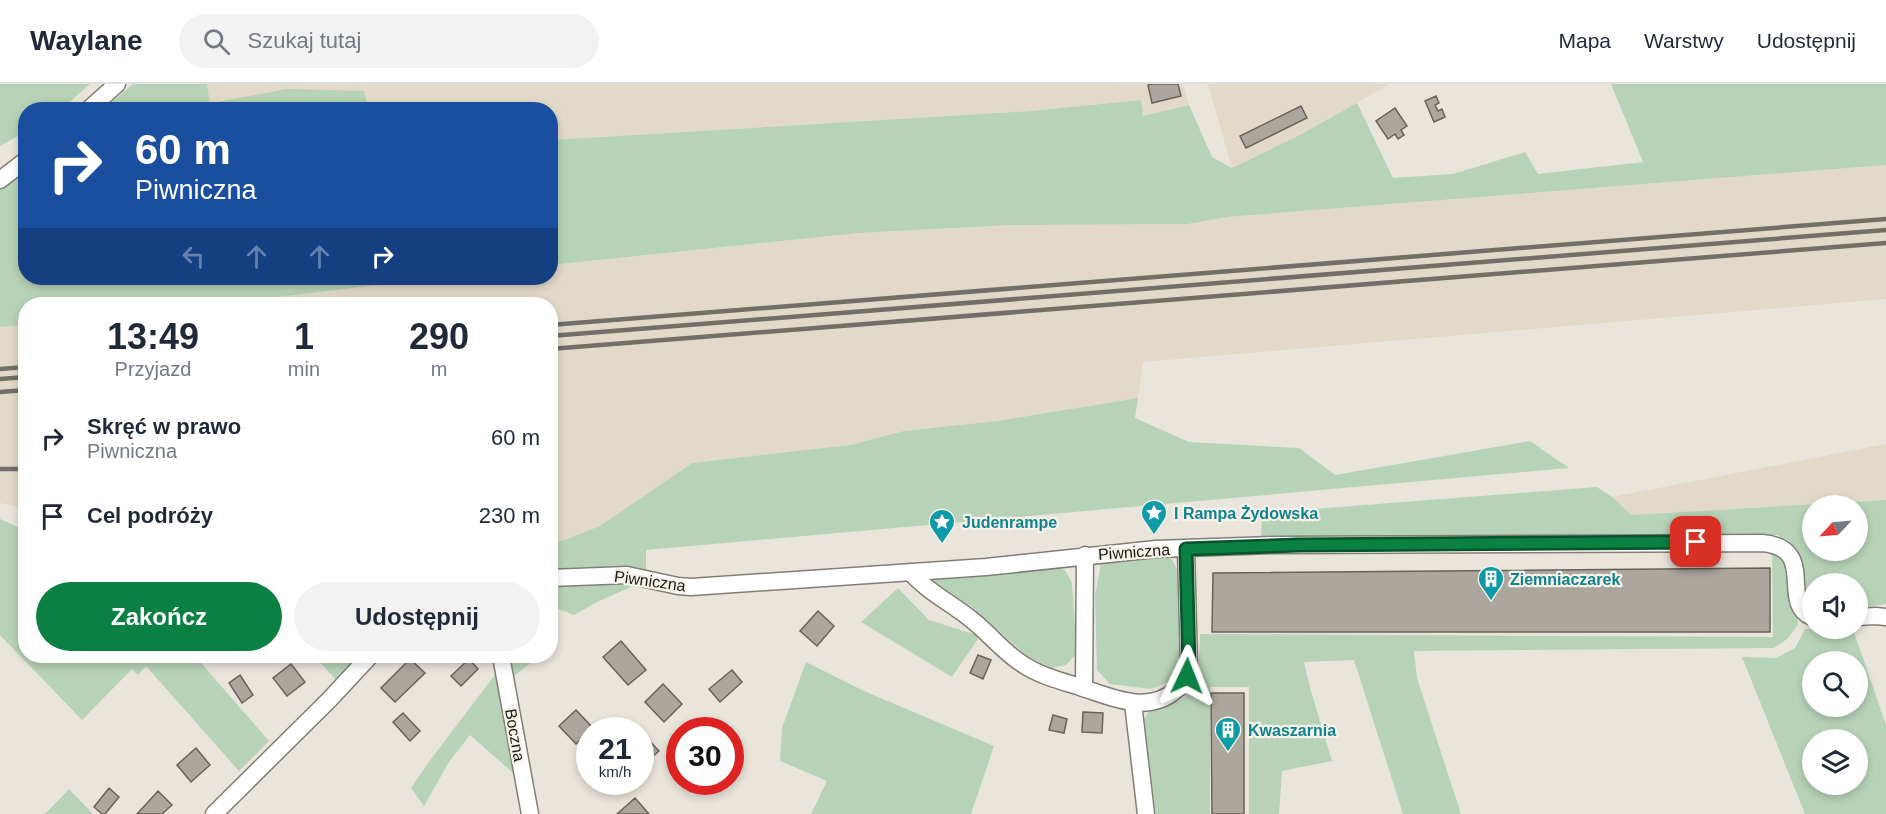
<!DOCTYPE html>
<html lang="pl">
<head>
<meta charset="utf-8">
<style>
  :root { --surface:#fff; --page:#f2f2f3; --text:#1f2937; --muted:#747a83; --line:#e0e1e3; --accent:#0b8043 }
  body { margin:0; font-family:Arial,sans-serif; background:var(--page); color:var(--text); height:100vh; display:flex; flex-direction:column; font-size:22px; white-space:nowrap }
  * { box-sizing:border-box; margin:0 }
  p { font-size:20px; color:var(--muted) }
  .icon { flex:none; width:33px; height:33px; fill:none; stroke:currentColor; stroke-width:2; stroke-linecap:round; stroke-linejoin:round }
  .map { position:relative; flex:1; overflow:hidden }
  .side { position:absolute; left:18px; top:213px; width:540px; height:366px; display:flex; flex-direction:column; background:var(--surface); border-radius:24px; box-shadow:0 3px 9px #0003 }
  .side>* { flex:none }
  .banner { position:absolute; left:18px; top:18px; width:540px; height:183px; border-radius:24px; box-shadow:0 3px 9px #0003; background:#1a4fa0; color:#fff; overflow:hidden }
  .needle { width:39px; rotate:244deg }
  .buttons { position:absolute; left:1802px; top:411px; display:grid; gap:12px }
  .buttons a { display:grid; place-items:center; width:66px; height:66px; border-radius:50%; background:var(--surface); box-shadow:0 3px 9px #0003; font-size:30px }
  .speed { position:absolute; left:576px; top:633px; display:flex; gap:12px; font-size:30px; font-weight:700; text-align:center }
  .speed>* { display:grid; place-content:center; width:78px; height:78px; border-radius:50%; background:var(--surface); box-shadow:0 3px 9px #0003; line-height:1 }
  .speed small { font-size:15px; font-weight:400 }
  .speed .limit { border:9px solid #d22; background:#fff; color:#111 }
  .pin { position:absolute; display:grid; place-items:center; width:51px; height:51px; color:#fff; margin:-26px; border-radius:12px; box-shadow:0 3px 9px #0006 }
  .me { position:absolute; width:66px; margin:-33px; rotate:2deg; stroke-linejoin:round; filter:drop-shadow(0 0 4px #0008) }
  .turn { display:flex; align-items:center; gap:21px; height:126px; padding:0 18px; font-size:27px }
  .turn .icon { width:78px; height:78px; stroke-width:2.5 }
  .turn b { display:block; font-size:42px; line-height:51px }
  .lanes { display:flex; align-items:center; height:57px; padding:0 18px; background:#0003; justify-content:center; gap:30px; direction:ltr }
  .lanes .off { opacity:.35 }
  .eta { display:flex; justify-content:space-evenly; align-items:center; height:102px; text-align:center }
  .eta b { font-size:36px; font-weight:800; line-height:42px }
  .button { display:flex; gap:12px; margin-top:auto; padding:12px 18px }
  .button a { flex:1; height:69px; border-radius:36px; background:var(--accent); color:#fff; font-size:24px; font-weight:800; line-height:69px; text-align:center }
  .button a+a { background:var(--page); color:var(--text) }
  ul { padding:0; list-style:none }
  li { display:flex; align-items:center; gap:18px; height:78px; padding:0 18px }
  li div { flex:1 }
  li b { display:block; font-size:22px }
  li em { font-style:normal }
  header { display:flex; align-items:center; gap:36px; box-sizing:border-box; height:84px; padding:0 30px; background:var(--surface); border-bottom:2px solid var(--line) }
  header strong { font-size:28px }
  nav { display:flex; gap:33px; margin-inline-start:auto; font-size:21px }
  .search { width:420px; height:54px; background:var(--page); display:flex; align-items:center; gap:15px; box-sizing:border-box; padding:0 21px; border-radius:33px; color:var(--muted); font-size:22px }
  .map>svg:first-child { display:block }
  .built { fill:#e2d9c8 }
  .green { fill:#b7d3b7; fill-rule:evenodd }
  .building { fill:#aca79e; stroke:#68635a; stroke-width:1.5 }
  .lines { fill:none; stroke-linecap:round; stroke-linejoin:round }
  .minor-casing { stroke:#837e75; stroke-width:19 }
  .minor { stroke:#fff; stroke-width:16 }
  .rail { stroke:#726f69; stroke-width:4.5 }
  .route-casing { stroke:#07532c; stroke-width:15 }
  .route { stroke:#0b8043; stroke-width:10 }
  .labels { text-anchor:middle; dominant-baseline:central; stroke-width:4.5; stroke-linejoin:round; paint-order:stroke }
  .culture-label { font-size:16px; font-weight:bold; fill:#0d838f; stroke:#f7f2e8; text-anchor:start }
  .street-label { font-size:16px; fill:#1c1a17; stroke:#f7f2e8 }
</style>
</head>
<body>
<header>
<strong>Waylane</strong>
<div class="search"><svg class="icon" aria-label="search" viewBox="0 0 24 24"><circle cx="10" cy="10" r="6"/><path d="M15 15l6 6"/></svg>Szukaj tutaj</div>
<nav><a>Mapa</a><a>Warstwy</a><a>Udostępnij</a></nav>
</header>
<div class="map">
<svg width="1886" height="730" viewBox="0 0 1886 730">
  <rect width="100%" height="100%" fill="#eae5db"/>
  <path class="built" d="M207 0H1183L1189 21 1143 32 1141 16 1031 27 551 56 550 26 368 25 363 7 221 16 210 19Z
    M1208 0H1390L1294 54 1232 84Z
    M1886 81V215L1143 278 1138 314 997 337 904 347 850 361 692 379 600 442 551 461 550 220H220L436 194H550L551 181 859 149 1012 141 1188 140 1227 133Z
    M25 241V424L0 419V243Z
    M1886 360V416L1631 431 1612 413Z"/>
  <path class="green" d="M0 0H90L62 25 26 26 25 48 0 62Z
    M133 0H207L210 19 287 5 364 7 368 25H103Z
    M1611 0H1886V81L1227 133 1188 140 1012 141 859 149 551 181V56L1031 27 1141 16 1143 32 1189 21 1212 73 1232 84 1294 54 1357 19 1393 94 1453 90 1525 68 1538 90 1643 78Z
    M25 89 26 194H436L220 220H26L25 241 0 243V106Z
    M1138 314 1135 334 1189 358 1299 364 1335 391 1530 357 1569 384 646 466V485L584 483 551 487V461L600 442 692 379 850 361 904 347 997 337Z
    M1597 403 1612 413 1631 431 1886 416V520L1857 524V500H1812V521L1806 518 1801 476 1778 451 1261 454 1262 429ZM1812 422H1857V466H1812Z
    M0 435 25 446 26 572H195L269 657 239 687 146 582 138 591 132 585 82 636 0 551Z
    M1772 467 1786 479 1794 515 1798 541 1787 555 1774 564 1414 567 1417 594 1461 730H1403L1354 576 1304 578 1311 607 1332 677 1282 687 1279 730H1249V603H1210V730H1156L1143 637 1150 626 1181 616 1198 603 1200 550 1773 553Z
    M1161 470 1171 474 1181 492V581L1169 598 1151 605 1110 600 1097 586 1095 511 1101 480Z
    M1044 481 1065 486 1072 499 1077 569 1066 581 1051 584 1026 571 972 523 931 496 940 492Z
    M642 498 597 518 574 531 558 525 551 512 550 501Z
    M898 504 929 536 980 552 952 593 861 538Z
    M1805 545H1853L1886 641V730H1805L1742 573 1776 574 1795 564ZM1812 578H1857V622H1812ZM1812 656H1857V700H1812Z
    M314 572H356L338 598Z
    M508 572H539L512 594Z
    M806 578 864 607 994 662 971 730H811L827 697 780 677 782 644Z
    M497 588 513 689 470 651 449 678 424 722 411 704 428 679Z
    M69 705 93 730H45Z"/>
  <path class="building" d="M1152 0H1178L1181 12 1152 19 1148 1Z
    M1436 12 1439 19 1435 21 1438 27 1442 25 1445 33 1434 38 1425 17Z
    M1301 22 1307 34 1246 64 1240 52Z
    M1395 24 1407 42 1401 46 1404 51 1398 55 1395 50 1388 55 1376 37Z
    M1770 484V548H1212L1213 489Z
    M818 527 834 542 817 562 800 547Z
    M621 557 646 586 628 601 603 573Z
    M978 571 991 576 983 595 970 589Z
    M410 575 425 589 395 618 381 604Z
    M469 575 478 585 461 602 451 592Z
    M291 580 305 598 287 612 273 594Z
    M732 586 742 598 720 618 709 605Z
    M240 591 253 611 242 619 229 599Z
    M663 600 682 620 664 638 645 618Z
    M1211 609H1244V730H1212Z
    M576 626 593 644 576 660 559 642Z
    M1083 628 1103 629 1102 649 1082 648Z
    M403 629 420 647 410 657 393 638Z
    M1053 631 1067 635 1064 649 1049 646Z
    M640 647 659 667 650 675 640 665Z
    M196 664 210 681 191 698 177 681Z
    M109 704 119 713 105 730H102L94 723Z
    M158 707 172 721 162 730H137Z
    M635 714 649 730H617Z"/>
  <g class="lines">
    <defs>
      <path id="minor" d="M88 26 117 0
        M0 96 26 76
        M910 488C928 508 951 519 972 536 990 550 1004 569 1024 581 1041 592 1061 597 1080 603 1111 613 1147 631 1176 606 1184 600 1188 593 1189 583L1186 465
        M550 494 627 491 678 502 691 503 986 483 1156 465 1275 461 1762 459C1819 464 1778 519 1812 533
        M1857 533 1876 532 1886 533
        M501 572 530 730
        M1084 604 1085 471
        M1133 619 1146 730
        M214 730 330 615 370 572"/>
    </defs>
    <use href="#minor" class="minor-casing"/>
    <use href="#minor" class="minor"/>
    <path class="rail" d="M550 241 1886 135
      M550 252 1886 146
      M550 265 1886 159
      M0 285 26 283
      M0 295 26 293
      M0 308 26 306
      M0 385H26"/>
  </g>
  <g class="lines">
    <defs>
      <path id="route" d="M1187 592 1189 583 1186 465 1298 461 1696 458"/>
    </defs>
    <use href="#route" class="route-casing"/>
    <use href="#route" class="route"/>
  </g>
  <defs>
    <symbol id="sight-pin" viewBox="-11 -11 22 30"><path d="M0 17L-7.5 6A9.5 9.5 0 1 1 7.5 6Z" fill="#0f9aa8" stroke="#f7f2e8"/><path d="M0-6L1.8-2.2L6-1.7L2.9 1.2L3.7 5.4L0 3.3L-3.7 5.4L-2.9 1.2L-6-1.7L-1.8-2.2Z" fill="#fff"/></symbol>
    <symbol id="building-pin" viewBox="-11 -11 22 30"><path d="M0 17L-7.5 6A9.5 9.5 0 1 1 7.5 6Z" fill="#0f9aa8" stroke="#f7f2e8"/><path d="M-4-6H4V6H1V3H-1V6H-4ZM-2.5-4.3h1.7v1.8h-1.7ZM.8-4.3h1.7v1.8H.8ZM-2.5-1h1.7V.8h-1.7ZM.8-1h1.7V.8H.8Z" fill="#fff"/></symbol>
  </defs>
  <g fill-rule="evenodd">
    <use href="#sight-pin" x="1139" y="414" width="30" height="40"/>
    <use href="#sight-pin" x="927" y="423" width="30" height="40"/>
    <use href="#building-pin" x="1476" y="480" width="30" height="40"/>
    <use href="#building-pin" x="1213" y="631" width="30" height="40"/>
  </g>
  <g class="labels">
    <g class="culture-label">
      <text x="1174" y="429">I Rampa Żydowska</text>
      <text x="962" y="438">Judenrampe</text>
      <text x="1510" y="495">Ziemniaczarek</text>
      <text x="1248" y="646">Kwaszarnia</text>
    </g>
    <g class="street-label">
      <text transform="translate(1134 468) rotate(-4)">Piwniczna</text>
      <text transform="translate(650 497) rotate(8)">Piwniczna</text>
      <text transform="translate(515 651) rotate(80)">Boczna</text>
    </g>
  </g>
</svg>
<div class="buttons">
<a><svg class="needle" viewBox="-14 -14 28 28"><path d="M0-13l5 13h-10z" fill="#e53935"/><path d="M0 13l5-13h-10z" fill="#747a83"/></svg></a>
<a><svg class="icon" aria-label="sound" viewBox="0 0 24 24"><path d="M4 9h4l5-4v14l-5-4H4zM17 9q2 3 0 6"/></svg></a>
<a><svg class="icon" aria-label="search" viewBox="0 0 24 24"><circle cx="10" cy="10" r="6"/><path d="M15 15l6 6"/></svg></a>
<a><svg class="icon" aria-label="layers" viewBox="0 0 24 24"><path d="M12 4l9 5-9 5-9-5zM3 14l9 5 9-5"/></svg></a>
</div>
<div class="speed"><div>21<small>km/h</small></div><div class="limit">30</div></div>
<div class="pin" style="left:1696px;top:458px;background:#d93025"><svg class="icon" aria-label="arrive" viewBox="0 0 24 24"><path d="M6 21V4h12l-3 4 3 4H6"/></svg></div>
<svg class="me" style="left:1187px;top:592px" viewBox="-20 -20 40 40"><path d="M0-17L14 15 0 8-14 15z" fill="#0b8043" stroke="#fff" stroke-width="4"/></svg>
<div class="banner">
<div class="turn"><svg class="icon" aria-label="right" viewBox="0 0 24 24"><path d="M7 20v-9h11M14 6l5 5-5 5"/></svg><div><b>60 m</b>Piwniczna</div></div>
<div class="lanes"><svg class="icon off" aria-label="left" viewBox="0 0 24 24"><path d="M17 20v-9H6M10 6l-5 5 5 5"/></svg><svg class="icon off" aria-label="ahead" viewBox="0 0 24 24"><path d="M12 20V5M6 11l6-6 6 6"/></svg><svg class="icon off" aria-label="ahead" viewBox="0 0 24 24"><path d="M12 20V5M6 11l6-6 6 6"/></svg><svg class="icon" aria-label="right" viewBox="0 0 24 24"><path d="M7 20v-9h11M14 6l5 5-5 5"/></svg></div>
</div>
<section class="side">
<div class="eta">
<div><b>13:49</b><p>Przyjazd</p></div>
<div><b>1</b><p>min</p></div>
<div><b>290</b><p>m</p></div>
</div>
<ul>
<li><svg class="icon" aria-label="right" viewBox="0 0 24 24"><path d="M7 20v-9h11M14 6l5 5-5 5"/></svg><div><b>Skręć w prawo</b><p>Piwniczna</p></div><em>60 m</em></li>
<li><svg class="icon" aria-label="arrive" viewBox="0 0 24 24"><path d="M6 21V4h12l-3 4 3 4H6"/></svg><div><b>Cel podróży</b></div><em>230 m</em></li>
</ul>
<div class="button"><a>Zakończ</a><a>Udostępnij</a></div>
</section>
</div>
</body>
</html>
